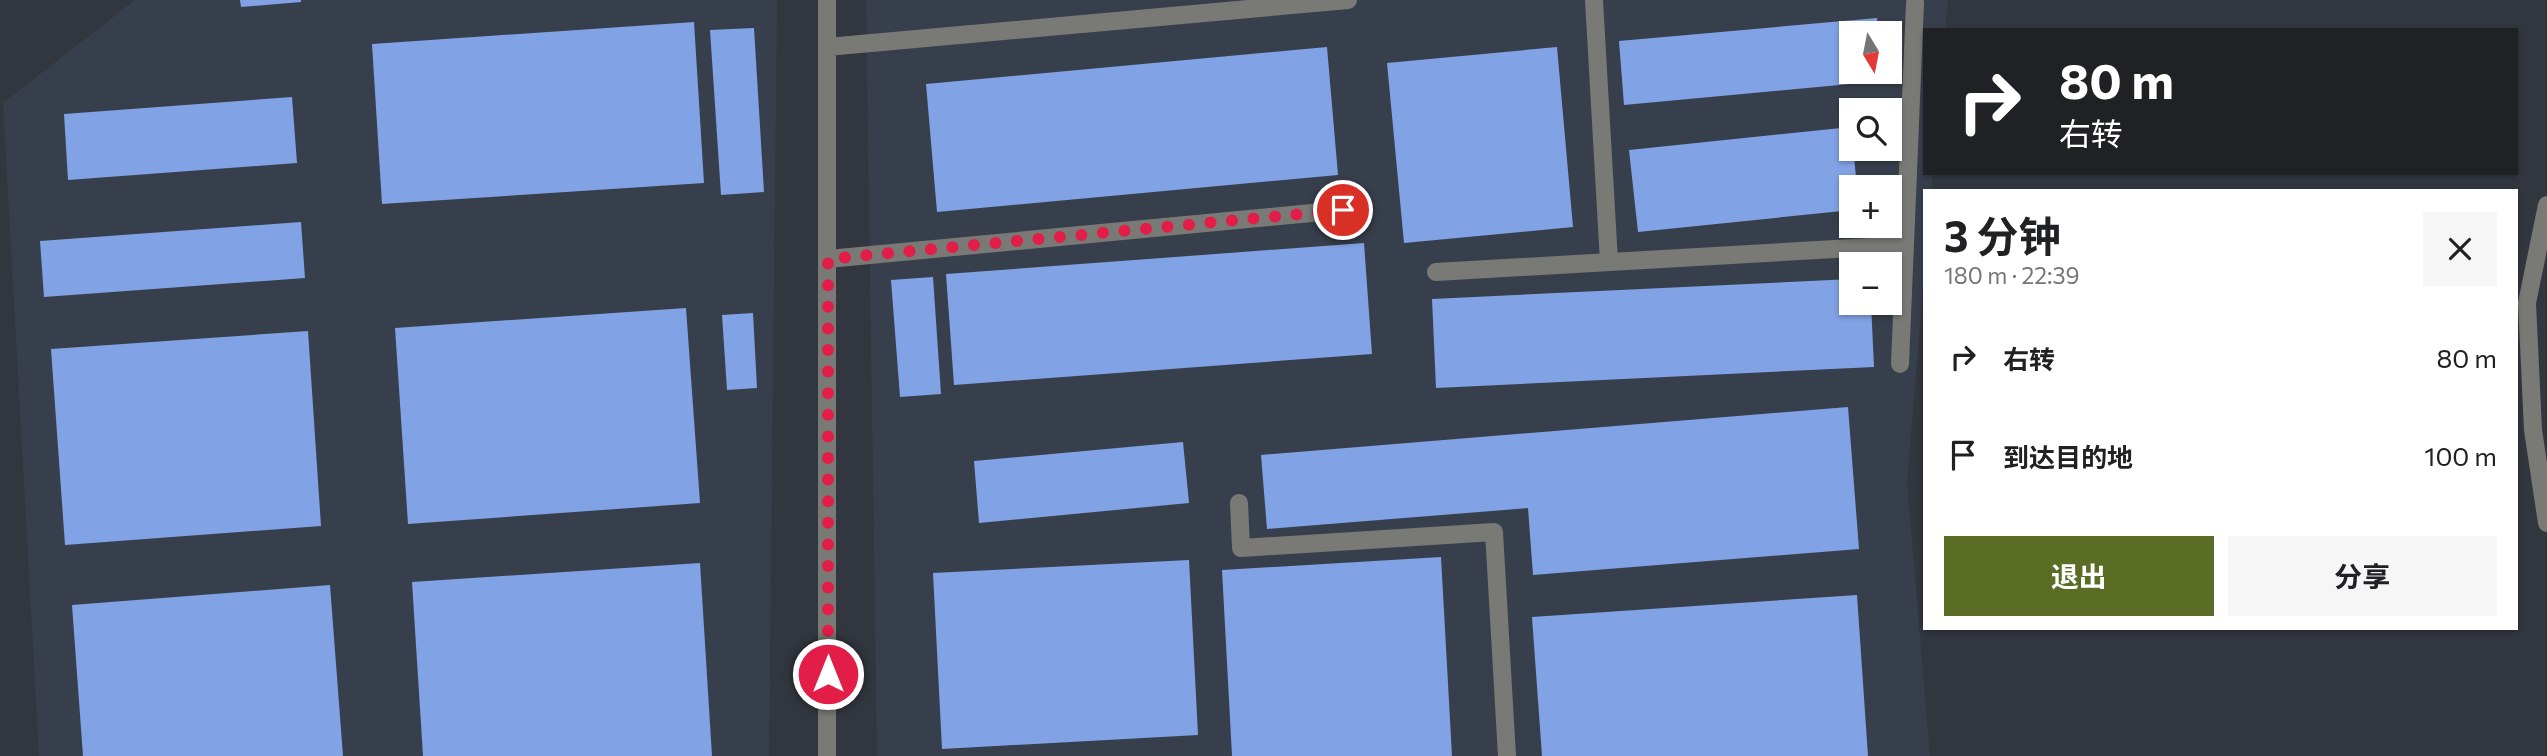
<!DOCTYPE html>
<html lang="zh">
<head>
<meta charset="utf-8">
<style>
  :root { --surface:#fff; --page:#f6f6f6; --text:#202124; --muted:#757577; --accent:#5b6c24 }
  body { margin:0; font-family:Commissioner,"Noto Sans SC",sans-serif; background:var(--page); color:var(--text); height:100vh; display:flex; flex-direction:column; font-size:26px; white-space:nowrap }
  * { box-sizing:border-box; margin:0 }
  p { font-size:23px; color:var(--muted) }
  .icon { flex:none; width:38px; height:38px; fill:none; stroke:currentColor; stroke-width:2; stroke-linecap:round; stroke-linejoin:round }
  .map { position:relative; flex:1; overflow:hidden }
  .drawer { position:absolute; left:1923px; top:189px; width:595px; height:441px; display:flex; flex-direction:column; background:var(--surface); border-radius:0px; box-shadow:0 2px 5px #0004 }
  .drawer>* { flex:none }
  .guide { position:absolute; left:1923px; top:28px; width:595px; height:147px; border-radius:0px; box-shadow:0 2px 5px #0004; background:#202124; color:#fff; overflow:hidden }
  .needle { width:46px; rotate:170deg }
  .fabs { position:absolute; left:1839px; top:21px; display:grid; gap:14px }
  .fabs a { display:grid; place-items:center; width:63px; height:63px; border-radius:0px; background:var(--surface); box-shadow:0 2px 5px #0004; font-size:35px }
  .pin { position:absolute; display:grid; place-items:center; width:60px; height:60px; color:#fff; margin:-30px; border:4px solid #fff; border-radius:50%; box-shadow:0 2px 7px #0007 }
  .me { position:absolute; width:77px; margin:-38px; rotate:0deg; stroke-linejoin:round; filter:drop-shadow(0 0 5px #0008) }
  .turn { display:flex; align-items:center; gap:24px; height:147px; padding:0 21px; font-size:32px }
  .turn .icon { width:91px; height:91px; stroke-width:2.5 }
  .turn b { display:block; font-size:49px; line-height:60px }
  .round { display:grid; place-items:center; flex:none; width:74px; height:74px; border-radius:0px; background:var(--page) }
  .summary { display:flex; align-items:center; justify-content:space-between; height:119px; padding:0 21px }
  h1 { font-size:42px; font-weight:700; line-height:52px }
  .action { display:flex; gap:14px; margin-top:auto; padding:14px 21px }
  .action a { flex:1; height:80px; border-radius:0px; background:var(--accent); color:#fff; font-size:28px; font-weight:700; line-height:80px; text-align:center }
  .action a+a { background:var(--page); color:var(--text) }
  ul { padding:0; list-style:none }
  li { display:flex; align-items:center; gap:21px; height:98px; padding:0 21px }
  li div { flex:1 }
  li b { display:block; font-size:26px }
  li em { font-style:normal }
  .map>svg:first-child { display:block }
  .built { fill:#383f4c; fill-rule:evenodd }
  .building { fill:#81a2e4 }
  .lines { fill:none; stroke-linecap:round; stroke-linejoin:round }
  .minor { stroke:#797a76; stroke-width:18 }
  .route { stroke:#e11d48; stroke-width:12; stroke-dasharray:0 21.6 }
</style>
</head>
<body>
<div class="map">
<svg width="2547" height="756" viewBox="0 0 2547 756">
  <rect width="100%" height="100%" fill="#32363e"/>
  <path class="built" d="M135 0H777L769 756H39L3 103Z
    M866 0H1948L1945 30H1925V173H1933L1931 191H1925V266L1907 482 1930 756H877ZM1852 33H1890V72H1852ZM1852 110H1890V149H1852ZM1852 187H1890V226H1852ZM1852 264H1890V303H1852Z"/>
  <path class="building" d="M240 0H301V2L241 7Z
    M1877 18 1878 33H1852V72H1882V81L1624 105 1619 41Z
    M694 22 704 183 382 204 372 44Z
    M754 28 764 192 721 195 710 30Z
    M1327 47 1338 175 937 212 926 84Z
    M1557 47 1573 227 1404 243 1387 63Z
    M292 97 297 163 68 180 64 114Z
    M1851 127 1857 187H1852V210L1638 232 1629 150Z
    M301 222 305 278 44 297 40 241Z
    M1364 243 1372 354 954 385 946 274Z
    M933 277 941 394 900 397 891 280Z
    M1852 279V303H1871L1874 367 1436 388 1432 299Z
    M686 308 700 503 408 524 395 328Z
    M753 313 757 388 727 390 722 315Z
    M308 331 321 526 65 545 51 349Z
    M1848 407 1859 549 1533 575 1528 508 1267 529 1261 455Z
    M1183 442 1189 503 979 523 974 461Z
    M1441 557 1452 756H1232L1222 570Z
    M1189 560 1198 735 942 749 933 573Z
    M700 563 712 756H423L412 582Z
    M330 585 343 756H83L72 605Z
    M1857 595 1868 756H1542L1532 617Z"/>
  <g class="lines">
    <path class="minor" d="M827 0V756
      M1594 0 1609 262
      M827 47 1348 0
      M2547 205 2527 303 2533 430 2547 523
      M828 259 1343 210
      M1436 272 1905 245
      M1900 364 1915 3
      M1239 503 1241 548 1494 532 1507 756"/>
  </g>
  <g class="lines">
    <path class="route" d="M828 674V259L1343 210"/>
  </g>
</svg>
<div class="fabs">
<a><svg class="needle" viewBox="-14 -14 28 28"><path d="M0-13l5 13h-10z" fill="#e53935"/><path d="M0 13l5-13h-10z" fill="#757577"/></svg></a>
<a><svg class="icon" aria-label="search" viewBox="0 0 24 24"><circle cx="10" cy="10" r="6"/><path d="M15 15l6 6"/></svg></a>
<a>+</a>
<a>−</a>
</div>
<div class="pin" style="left:1343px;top:210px;background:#d93025"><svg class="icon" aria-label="arrive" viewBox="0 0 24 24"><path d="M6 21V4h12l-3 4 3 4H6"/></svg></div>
<svg class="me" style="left:828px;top:674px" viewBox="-20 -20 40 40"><circle r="17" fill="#e11d48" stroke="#fff" stroke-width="3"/><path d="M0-11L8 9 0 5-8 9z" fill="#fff"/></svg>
<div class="guide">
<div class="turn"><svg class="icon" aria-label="right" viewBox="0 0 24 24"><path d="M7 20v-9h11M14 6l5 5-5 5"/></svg><div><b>80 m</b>右转</div></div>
</div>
<section class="drawer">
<div class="summary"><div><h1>3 分钟</h1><p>180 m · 22:39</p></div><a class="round"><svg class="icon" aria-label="close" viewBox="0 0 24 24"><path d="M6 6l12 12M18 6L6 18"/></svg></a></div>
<ul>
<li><svg class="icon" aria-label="right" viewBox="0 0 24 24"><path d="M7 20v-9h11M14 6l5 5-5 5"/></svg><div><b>右转</b></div><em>80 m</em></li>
<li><svg class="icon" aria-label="arrive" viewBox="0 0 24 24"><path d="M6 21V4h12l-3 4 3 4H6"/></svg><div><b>到达目的地</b></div><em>100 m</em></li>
</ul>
<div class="action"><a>退出</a><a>分享</a></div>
</section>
</div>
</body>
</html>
